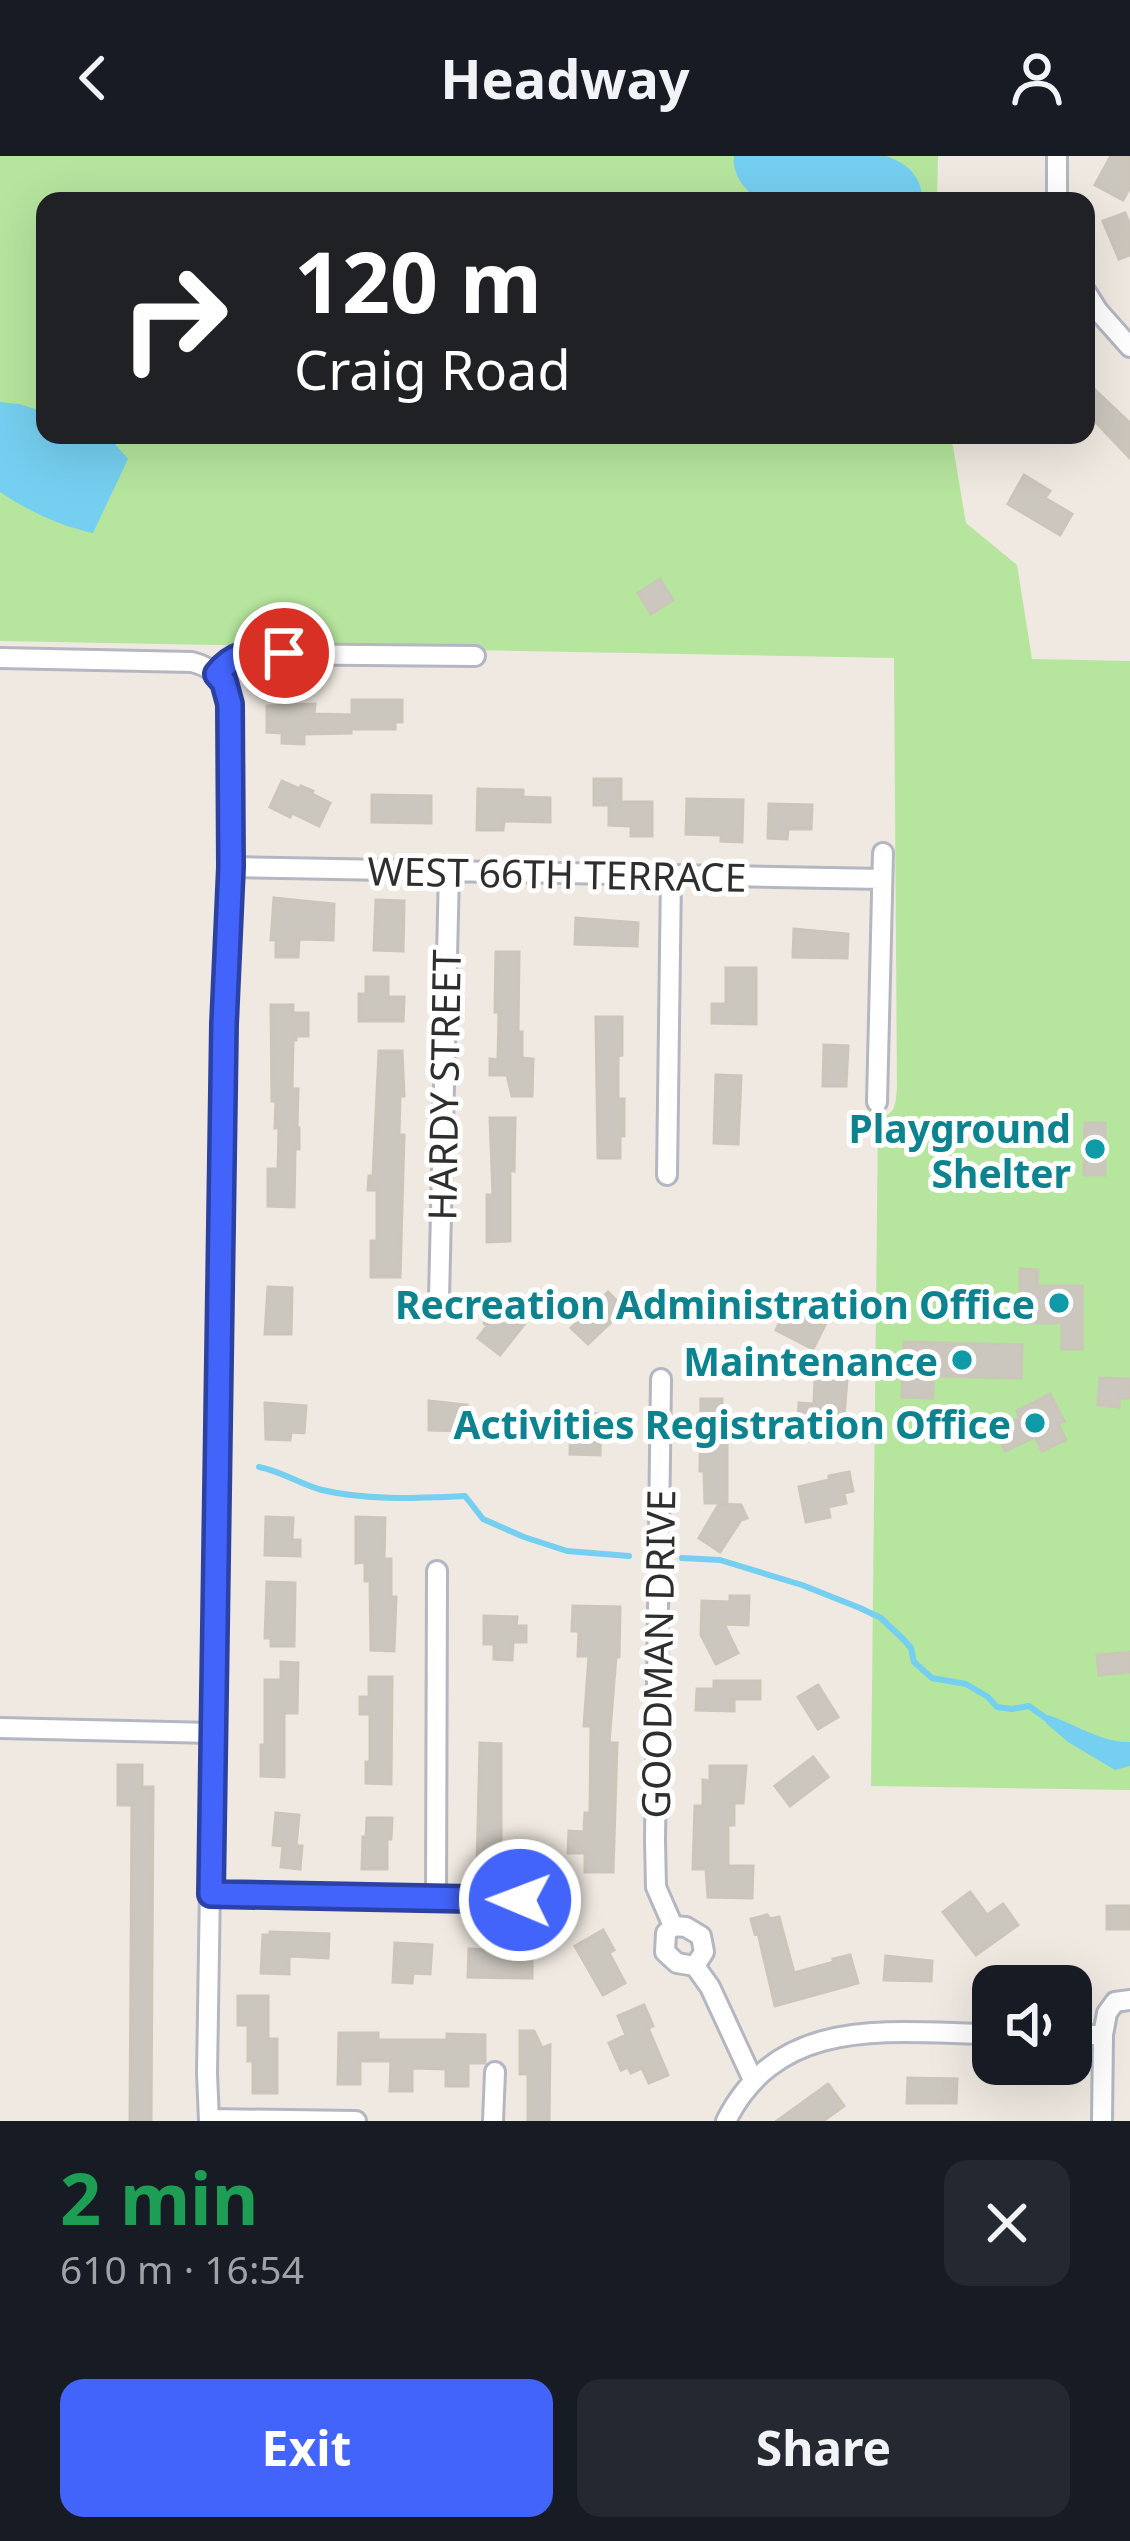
<!DOCTYPE html>
<html lang="en">
<head>
<meta charset="utf-8">
<style>
  :root { --surface:#171b24; --page:#242831; --text:#f1f3f6; --muted:#9ea1a6; --accent:#4264fb }
  body { margin:0; font-family:"Noto Sans",sans-serif; background:var(--page); color:var(--text); height:100vh; display:flex; flex-direction:column; font-size:45px; white-space:nowrap }
  * { box-sizing:border-box; margin:0 }
  p { font-size:39px; color:var(--muted) }
  .icon { flex:none; width:66px; height:66px; fill:none; stroke:currentColor; stroke-width:2; stroke-linecap:round; stroke-linejoin:round }
  .map { position:relative; height:1965px; overflow:hidden }
  .panel { display:flex; flex-direction:column; background:var(--surface); flex:1 }
  .panel>* { flex:none }
  .banner { position:absolute; left:36px; top:36px; width:1059px; height:252px; border-radius:24px; box-shadow:0 12px 48px #0002; background:#202124; color:#fff; overflow:hidden }
  .tools { position:absolute; left:972px; top:1809px; display:grid; gap:24px }
  .tools a { display:grid; place-items:center; width:120px; height:120px; border-radius:24px; background:var(--surface); box-shadow:0 12px 48px #0002; font-size:60px }
  .pin { position:absolute; display:grid; place-items:center; width:102px; height:102px; color:#fff; margin:-51px; border:6px solid #fff; border-radius:50%; box-shadow:0 3px 12px #0007 }
  .me { position:absolute; width:132px; margin:-66px; rotate:271deg; stroke-linejoin:round; filter:drop-shadow(0 0 9px #0008) }
  .turn { display:flex; align-items:center; gap:42px; height:252px; padding:0 60px; font-size:54px }
  .turn .icon { width:156px; height:156px; stroke-width:2.5 }
  .turn b { display:block; font-size:84px; line-height:102px }
  .round { display:grid; place-items:center; flex:none; width:126px; height:126px; border-radius:24px; background:var(--page) }
  .overview { display:flex; align-items:center; justify-content:space-between; height:204px; padding:0 60px }
  h1 { font-size:72px; font-weight:700; line-height:90px; color:#1e9e55 }
  .primary-button { display:flex; gap:24px; margin-top:auto; padding:24px 60px }
  .primary-button a { flex:1; height:138px; border-radius:24px; background:var(--accent); color:#fff; font-size:48px; font-weight:700; line-height:138px; text-align:center }
  .primary-button a+a { background:var(--page); color:var(--text) }
  header { display:flex; justify-content:space-between; align-items:center; height:156px; padding:0 60px; background:var(--surface); font-size:54px; font-weight:700 }
  .map>svg:first-child { display:block }
  .green { fill:#b6e59e }
  .water { fill:#75cff0 }
  .lines { fill:none; stroke-linecap:round; stroke-linejoin:round }
  .stream { stroke:#75cff0; stroke-width:6 }
  .building { fill:#cbc7bf; stroke:#cbc5ba; stroke-width:3 }
  .street-casing { stroke:#b4b7c1; stroke-width:24 }
  .street { stroke:#fff; stroke-width:18 }
  .route-casing { stroke:#2b41a3; stroke-width:30 }
  .route { stroke:#4264fb; stroke-width:21 }
  .culture-dot { fill:#0f9aa8; stroke:#fff; stroke-width:4.5 }
  .labels { text-anchor:middle; dominant-baseline:central; stroke-width:10; stroke-linejoin:round; paint-order:stroke }
  .street-label { font-size:39px; fill:#2e2e2e; stroke:#fff }
  .culture-label { font-size:39px; font-weight:bold; fill:#0d838f; stroke:#fff; text-anchor:end }
</style>
</head>
<body>
<header><svg class="icon" aria-label="back" viewBox="0 0 24 24"><path d="M15 5l-7 7 7 7"/></svg>Headway<svg class="icon" aria-label="person" viewBox="0 0 24 24"><circle cx="12" cy="8" r="4"/><path d="M4 21q1-7 8-7t8 7"/></svg></header>
<div class="map">
<svg width="1130" height="1965" viewBox="0 0 1130 1965">
  <rect width="100%" height="100%" fill="#efe9e1"/>
  <path class="green" d="M0 0H938L937 45H45V279H951L966 367 1017 409 1032 503 1130 505V1634L871 1630 878 962C896 958 895 950 897 933L894 502 0 485Z"/>
  <path class="water" d="M734 0H886C909 8 921 20 923 45H758C744 32 732 19 734 0Z
    M0 246 19 248 45 256V279H107L128 303 93 377C60 370 28 355 0 336Z
    M1048 1559C1076 1568 1101 1587 1130 1586V1610L1115 1614 1068 1586 1046 1567Z"/>
  <g class="lines">
    <path class="stream" d="M259 1311C281 1315 300 1328 322 1334 369 1345 417 1342 465 1340L483 1363 524 1381 567 1395 629 1400
      M682 1402 720 1404 802 1429 860 1452 881 1462 904 1484 911 1492 914 1506 932 1522 966 1528 988 1541 997 1551 1012 1553 1029 1550 1047 1563"/>
  </g>
  <path class="building" d="M1111 0H1130V31L1123 44 1095 29Z
    M1125 57 1130 69V99L1119 103 1103 65Z
    M1095 234 1130 267V302L1086 256V242Z
    M1024 319 1050 335 1045 342 1072 358 1060 379 1008 348Z
    M660 423 673 444 651 458 638 437Z
    M352 544H402V566H395V573H351V577L304 578V588L282 587V577L267 576V550L315 548 314 558 352 559Z
    M594 623H621V646H652V680H631V670L609 669V649H594Z
    M282 625 300 633 301 630 313 635 312 638 330 647 319 670 292 657 290 661 270 651Z
    M478 633 523 634V641L550 642V666L504 665 503 674H477Z
    M372 639 431 640V667L372 666Z
    M687 643 743 644 742 686 721 685V679L686 678Z
    M769 648 812 649 811 673H788L787 683 768 682Z
    M274 742 334 748 333 784 299 783 298 801H276V784H271Z
    M376 744 404 745 403 795 374 794Z
    M576 762 638 767 637 790 575 788Z
    M794 773 848 778 847 802 793 801Z
    M496 796H519L518 876H522V902L533 903 532 940H512L507 919H490V903L498 904 499 856H495Z
    M726 812H756V868L712 867V848H726Z
    M366 821H388V841H404L403 865H359V838H366Z
    M271 849H293V857H308V880H296V884H293L292 933H298L297 972H299V993H295L294 1051 268 1050V1013H278L279 972H275L276 945H272Z
    M596 861H622V899L618 900V943H624V980H620V1002H598Z
    M824 889 848 890 846 930H823Z
    M379 895H402L404 940H400L399 979H404L400 1121H371V1085H377V1034H368L369 1020H373Z
    M716 919 741 920 738 988 714 987Z
    M490 962H515L514 1015 510 1014V1085L487 1086V1039H493Z
    M1085 967H1105V1019H1084Z
    M1020 1113 1038 1114 1037 1130H1082V1193H1062V1167H1020Z
    M268 1131 292 1132 291 1178H265Z
    M608 1136 625 1153 588 1188 571 1172Z
    M790 1145 828 1163 813 1193 776 1174Z
    M503 1149 526 1166 500 1199 478 1182 487 1170 484 1167 494 1154 497 1156Z
    M904 1186 1022 1189 1021 1222 933 1220V1242L902 1241Z
    M815 1221 847 1223 844 1261H833V1270L798 1268 799 1247 814 1248Z
    M1100 1222 1130 1223V1242H1119V1251L1098 1249Z
    M1050 1238 1064 1265 1058 1268 1066 1284 1042 1295 1035 1281 1005 1295 995 1274 1020 1262 1017 1255Z
    M701 1243H722V1258H731V1279H727V1347H705L704 1315H700Z
    M429 1245 467 1249V1275L429 1274Z
    M265 1247 306 1250 304 1277 291 1276 290 1284 266 1283Z
    M571 1257 601 1258 600 1299 570 1298Z
    M849 1316 853 1335 844 1337 846 1347 828 1351 830 1361 806 1366 799 1331 829 1324V1320Z
    M719 1348 741 1349 747 1362 741 1364 720 1396 699 1382Z
    M266 1361 293 1362 292 1384H300V1400L265 1399Z
    M356 1361 385 1362 384 1403H391V1441H396L394 1495 371 1494 370 1425H365V1406L356 1407Z
    M267 1426 295 1427 294 1490H271V1482H265Z
    M730 1440H749L748 1469 724 1468 738 1497 716 1508 701 1479 702 1445 730 1446Z
    M573 1450 620 1451 619 1501H616L609 1587H617L613 1716H585V1697H568L569 1675 584 1676 585 1657H590L591 1570H584L589 1500H578L579 1475H572Z
    M484 1460 517 1461 516 1470H526V1486H513L512 1504 494 1503V1488H484Z
    M1130 1496V1516L1099 1519 1097 1499Z
    M281 1506 298 1507 297 1557H284V1621L261 1620V1589H265V1524H281Z
    M369 1521H392L391 1628 366 1627V1606H370V1558H360V1541H369Z
    M714 1525H760V1543H734V1555L696 1554 697 1533H714Z
    M818 1529 838 1561 818 1573 798 1541Z
    M480 1587 501 1588V1714H477Z
    M813 1601 828 1621 790 1650 775 1630Z
    M118 1609H142V1631H153L151 1965H130L132 1649H118Z
    M710 1610H746L743 1647H734V1669H728V1710H753L752 1742 708 1741 706 1713H693L695 1650H703V1624L710 1625Z
    M276 1657 299 1659 296 1690H302L300 1713 281 1711 283 1690 273 1689Z
    M367 1662H392L391 1683H387V1713H362L363 1681H366Z
    M970 1736 987 1759 1003 1748 1018 1769 976 1799 943 1756Z
    M1107 1750H1130V1773H1107Z
    M767 1759 770 1763 779 1761 794 1817 834 1806 833 1803 850 1799 858 1827 775 1850 758 1777 755 1778 751 1763Z
    M603 1774 614 1794 609 1797 625 1827 603 1839 575 1790Z
    M270 1776 329 1778 328 1802 289 1800V1818L261 1817 263 1779H270Z
    M395 1787 432 1789 430 1818 413 1817 412 1827 393 1826Z
    M469 1793 532 1797V1822L468 1821Z
    M886 1800 932 1805 931 1825 884 1824Z
    M238 1840H268V1883H277V1937H253V1905H248V1869H238Z
    M644 1849 653 1870 648 1872 668 1919 649 1927 642 1912 631 1917 628 1911 621 1914 609 1887 626 1879 618 1860Z
    M520 1875H534L542 1892 550 1889 549 1965H528V1918H520Z
    M339 1877H378V1884H447V1878L485 1879V1907H468V1930H446V1913L412 1912V1935H390L391 1905H360V1928H338Z
    M908 1922 957 1923 956 1947H907Z
    M828 1928 844 1950 823 1965H777Z"/>
  <g class="lines">
    <defs>
      <path id="street" d="M1057 0V45
        M1086 136 1098 155 1130 191
        M0 502 192 506C215 512 226 524 230 548L231 711 224 868 207 1917 209 1965
        M217 518 228 504 247 498 475 500
        M231 711 882 723
        M877 946 883 697
        M667 1019 671 720
        M439 1142 449 715
        M661 1223 655 1685 656 1731 673 1770
        M0 1572 213 1577
        M211 1738 520 1743
        M436 1743 437 1415
        M673 1770 666 1777 665 1796 677 1807 695 1810 710 1831 753 1924
        M673 1770 686 1771 701 1780 704 1796 695 1810
        M1071 1879H1103L1107 1857 1115 1846 1130 1844
        M209 1963 356 1965
        M493 1965 495 1916
        M726 1965C780 1857 892 1877 993 1878
        M1102 1965 1103 1879"/>
    </defs>
    <use href="#street" class="street-casing"/>
    <use href="#street" class="street"/>
  </g>
  <g class="lines">
    <defs>
      <path id="route" d="M284 497C254 498 237 493 217 518L224 526 230 548 231 711 224 868 211 1738 520 1744"/>
    </defs>
    <use href="#route" class="route-casing"/>
    <use href="#route" class="route"/>
  </g>
  <g class="culture-dot">
    <circle cx="1095" cy="993" r="12"/>
    <circle cx="1059" cy="1147" r="12"/>
    <circle cx="962" cy="1204" r="12"/>
    <circle cx="1035" cy="1267" r="12"/>
  </g>
  <g class="labels">
    <g class="street-label">
      <text transform="translate(557 717) rotate(1)">WEST 66TH TERRACE</text>
      <text transform="translate(443 929) rotate(-89)">HARDY STREET</text>
      <text transform="translate(657 1498) rotate(-89)">GOODMAN DRIVE</text>
    </g>
    <g class="culture-label">
      <text x="1071" y="971">Playground<tspan x="1071" dy="45">Shelter</tspan></text>
      <text x="1035" y="1147">Recreation Administration Office</text>
      <text x="938" y="1204">Maintenance</text>
      <text x="1011" y="1267">Activities Registration Office</text>
    </g>
  </g>
</svg>
<div class="tools">
<a><svg class="icon" aria-label="sound" viewBox="0 0 24 24"><path d="M4 9h4l5-4v14l-5-4H4zM17 9q2 3 0 6"/></svg></a>
</div>
<div class="pin" style="left:284px;top:497px;background:#d93025"><svg class="icon" aria-label="arrive" viewBox="0 0 24 24"><path d="M6 21V4h12l-3 4 3 4H6"/></svg></div>
<svg class="me" style="left:520px;top:1744px" viewBox="-20 -20 40 40"><circle r="17" fill="#4264fb" stroke="#fff" stroke-width="3"/><path d="M0-11L8 9 0 5-8 9z" fill="#fff"/></svg>
<div class="banner">
<div class="turn"><svg class="icon" aria-label="right" viewBox="0 0 24 24"><path d="M7 20v-9h11M14 6l5 5-5 5"/></svg><div><b>120 m</b>Craig Road</div></div>
</div>
</div>
<section class="panel">
<div class="overview"><div><h1>2 min</h1><p>610 m · 16:54</p></div><a class="round"><svg class="icon" aria-label="close" viewBox="0 0 24 24"><path d="M6 6l12 12M18 6L6 18"/></svg></a></div>
<div class="primary-button"><a>Exit</a><a>Share</a></div>
</section>
</body>
</html>
